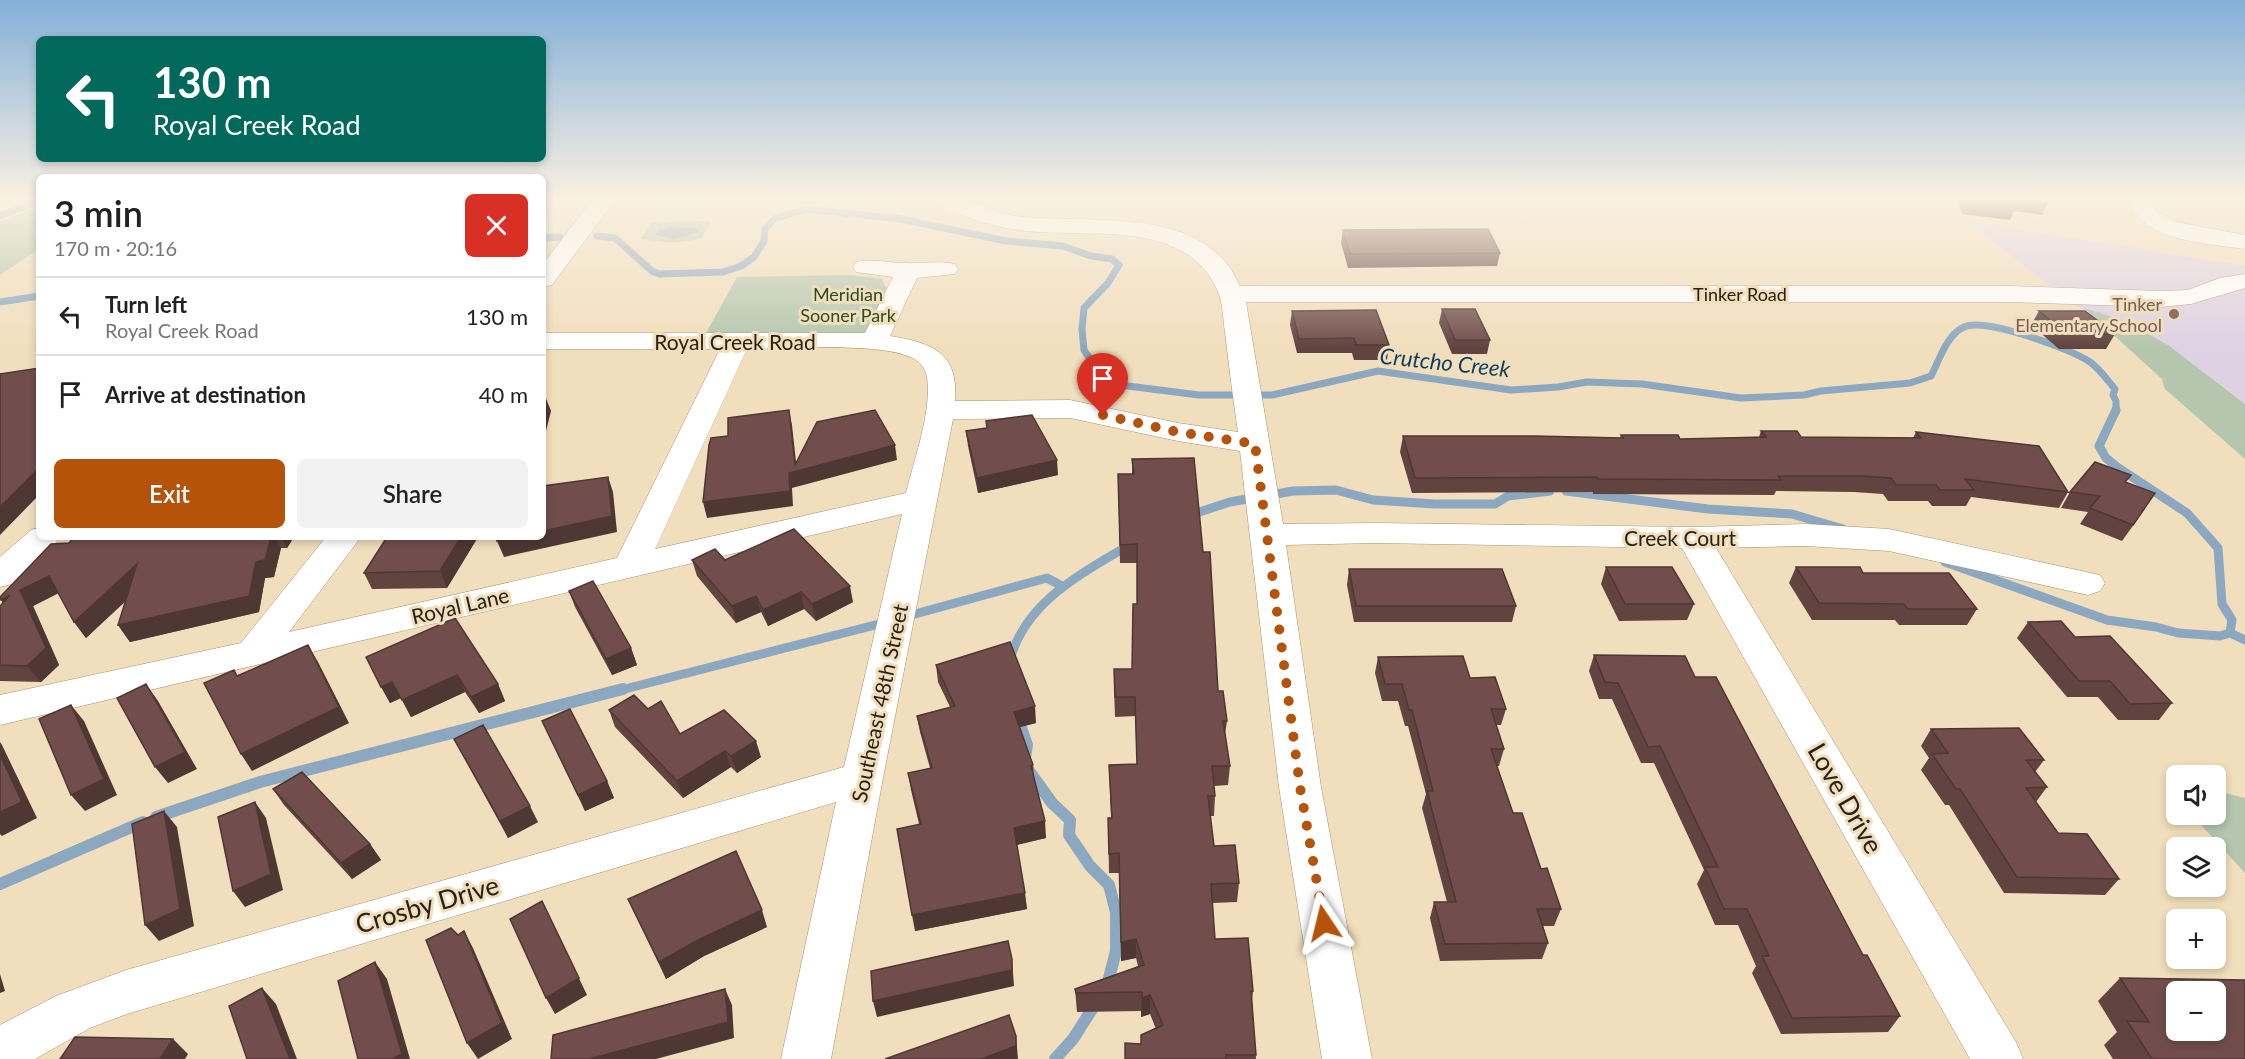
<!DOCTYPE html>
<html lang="en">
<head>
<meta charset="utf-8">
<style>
  :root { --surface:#fff; --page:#f2f2f2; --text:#222; --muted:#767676; --line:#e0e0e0; --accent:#b45309 }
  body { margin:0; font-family:Lato,sans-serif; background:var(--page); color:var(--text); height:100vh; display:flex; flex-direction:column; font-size:22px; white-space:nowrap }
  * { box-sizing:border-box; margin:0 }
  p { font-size:20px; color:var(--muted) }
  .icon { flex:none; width:33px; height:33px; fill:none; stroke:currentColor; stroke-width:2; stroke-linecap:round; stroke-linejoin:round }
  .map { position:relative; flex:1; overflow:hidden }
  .sheet { position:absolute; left:36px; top:174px; width:510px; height:366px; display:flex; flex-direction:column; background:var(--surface); border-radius:9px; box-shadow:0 3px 9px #0003 }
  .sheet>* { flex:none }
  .top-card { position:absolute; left:36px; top:36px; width:510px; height:126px; border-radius:9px; box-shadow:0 3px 9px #0003; background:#00695c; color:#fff; overflow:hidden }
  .tools { position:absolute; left:2166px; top:765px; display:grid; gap:12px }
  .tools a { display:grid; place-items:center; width:60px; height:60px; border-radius:9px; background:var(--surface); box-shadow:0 3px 9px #0003; font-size:30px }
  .pin { position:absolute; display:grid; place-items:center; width:51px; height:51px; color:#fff; margin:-62px -26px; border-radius:50% 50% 50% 0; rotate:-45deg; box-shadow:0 0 6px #0007 }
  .pin .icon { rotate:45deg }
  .me { position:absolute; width:66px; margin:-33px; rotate:350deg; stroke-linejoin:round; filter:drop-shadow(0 0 4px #0008) }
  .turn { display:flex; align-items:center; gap:21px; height:126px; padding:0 18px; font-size:27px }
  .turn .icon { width:78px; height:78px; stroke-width:2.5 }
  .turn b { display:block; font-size:42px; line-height:51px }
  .round { display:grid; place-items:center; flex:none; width:63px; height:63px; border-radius:9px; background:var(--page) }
  .headline { display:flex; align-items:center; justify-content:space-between; height:102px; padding:0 18px }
  h1 { font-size:36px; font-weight:600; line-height:45px }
  .button { display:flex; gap:12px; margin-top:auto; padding:12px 18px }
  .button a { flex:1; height:69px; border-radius:9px; background:var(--accent); color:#fff; font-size:24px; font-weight:600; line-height:69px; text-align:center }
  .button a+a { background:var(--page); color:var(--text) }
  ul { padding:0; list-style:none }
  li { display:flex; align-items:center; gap:18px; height:78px; padding:0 18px; border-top:2px solid var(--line) }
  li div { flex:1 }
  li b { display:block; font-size:22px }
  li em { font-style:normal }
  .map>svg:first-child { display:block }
  .education { fill:#dfd1e4 }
  .green { fill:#b4c6ae }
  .water { fill:#8ba8c0 }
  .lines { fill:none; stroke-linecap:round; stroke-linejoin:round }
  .stream-far2 { stroke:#8ba8c0; stroke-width:7 }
  .stream-far1 { stroke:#8ba8c0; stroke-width:9 }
  .stream { stroke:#8ba8c0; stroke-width:12 }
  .minor-casing { stroke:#a59474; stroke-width:1 }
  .minor { fill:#fff; fill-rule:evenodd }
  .wall { fill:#614340 }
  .shaded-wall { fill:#4f3734 }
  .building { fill:#714e4b; stroke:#4f3734; stroke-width:1.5; fill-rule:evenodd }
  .route { stroke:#b45309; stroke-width:10; stroke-dasharray:0 18 }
  .education-dot { fill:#8d6e63; stroke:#f1debc; stroke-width:2 }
  .labels { text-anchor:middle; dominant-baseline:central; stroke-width:6; stroke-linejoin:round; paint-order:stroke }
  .far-park-label { font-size:18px; fill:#2c4c21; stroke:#f1debc }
  .far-street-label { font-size:18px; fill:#282115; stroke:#f1debc }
  .far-education-label { font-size:18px; fill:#785e54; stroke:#f1debc; text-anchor:end }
  .street-label { font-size:21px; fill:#282115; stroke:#f1debc }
  .water-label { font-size:22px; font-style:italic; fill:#0a3d5f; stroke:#f1debc }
  .near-street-label { font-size:26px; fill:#282115; stroke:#f1debc }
</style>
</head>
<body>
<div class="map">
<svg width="2245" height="1059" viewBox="0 0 2245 1059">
  <rect width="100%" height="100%" fill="#f1debc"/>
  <path class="education" d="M1967 221 2245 266V404L2168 345 2123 320 2077 307Z"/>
  <path class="green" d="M39 206V249L0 275V222Z
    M711 221 702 238C674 245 668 242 641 239L652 222Z
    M850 275 882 279 887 290 868 330 861 334 705 335 737 277Z
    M2084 308 2123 320 2168 345 2245 404V459L2165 389 2162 379Z
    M2216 791 2245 798V873L2192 815 2216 814Z"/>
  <path class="water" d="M669 227 695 228 698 232 675 239 655 235 659 230Z"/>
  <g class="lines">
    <path class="stream-far2" d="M0 216 39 201
      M597 236 615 238 652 271 659 274 723 272 741 266 754 257 764 241 765 229 774 219 806 209 901 219 1006 241 1063 246 1091 256 1112 259 1119 265 1108 283 1084 308 1082 329 1084 350 1102 377 1120 385 1199 395H1272L1378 371 1511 390 1558 387 1587 382 1642 384 1741 398 1804 395 1821 391 1910 383 1931 376C1939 361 1947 334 1964 327 1985 317 2071 349 2090 362 2100 369 2107 380 2115 389L2113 395 2116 401V412
      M543 238 560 237
      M0 302 39 296"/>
    <path class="stream-far1" d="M2116 410 2099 446 2106 458 2117 467 2187 513 2218 548 2222 604 2232 620 2230 633
      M1566 491 1708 509 1792 514 1843 529
      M1190 515 1230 502 1293 491 1336 490 1373 500 1435 504H1495L1508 496 1550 491
      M1945 562 2107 620 2156 627 2178 633 2220 636 2230 633
      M904 617 1047 578 1062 586
      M2230 633 2245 640
      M1010 660C1025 602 1081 574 1129 545
      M617 691 887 622"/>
    <path class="stream" d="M1017 716 1027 745 1024 764 1052 803 1070 820 1069 835 1090 866 1109 885 1116 912V951L1107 986
      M156 817 260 782 623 689
      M0 884 143 822
      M1055 1059 1073 1039 1096 1003"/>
    <defs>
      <path id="minor" d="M592 200H615L552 285 543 287V264Z
        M935 200C944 200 954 199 963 200 981 203 997 214 1016 216 1078 224 1171 208 1220 256 1229 264 1235 276 1240 286H2008L2161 291 2188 290 2220 278 2245 274V288L2191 304 2161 307 2008 302H1246L1283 524 1375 523 1693 527 1806 524 1889 529 2100 575 2105 583 2100 591 2088 595 1889 551 1806 546 1716 548 2016 1042 2023 1059H1970L1682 548 1375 543 1286 545 1321 787 1372 1059H1322L1279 787 1240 451 1178 441 1070 418 953 419 883 778 831 1059H781L836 802 127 1014 90 1028 35 1059H0V1025L56 996 126 970 844 767 902 514 0 725V695L241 643 326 537H361L289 632 617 558 720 349H543V333H865L893 277 856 272 853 267 856 262C872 258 889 263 905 263 922 264 938 260 955 264L958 269 955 274 917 278 890 336C932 343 959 352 955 401L1070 400 1178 423 1238 432C1233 399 1229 366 1225 332 1223 320 1223 303 1218 292 1189 222 1100 236 1038 232 1014 230 990 226 967 217 956 213 941 209 935 200ZM747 349C786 349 877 342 910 357 920 361 925 367 927 377 932 411 914 460 906 493L655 549Z
        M2133 200H2151L2155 210 2176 222 2245 235V249C2212 244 2141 241 2131 203Z
        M39 528V537H60L55 544 12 584 0 587V557L31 530Z"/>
    </defs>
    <use href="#minor" class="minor-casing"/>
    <use href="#minor" class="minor"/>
  </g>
  <path class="wall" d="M1958 200H2049L2042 215 2014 211 2010 220 1962 214Z
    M1343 230 1500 253 1497 266 1348 268 1341 243Z
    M1442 309 1490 340 1487 354H1452L1439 323Z
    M1292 311 1389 345 1387 360H1354L1352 353H1297L1290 325Z
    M2039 311 2115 334 2106 349H2059L2031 325Z
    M986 421 1058 475 978 493 968 446 966 431 987 428Z
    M1761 431 1801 437 1913 438 1916 432 2068 492 2059 508 1971 497 1966 506H1932L1928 501H1888L1883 494 1854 492 1776 491 1774 495 1593 494V492L1412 493 1400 452 1403 436 1620 438 1621 435 1680 439 1759 437Z
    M1132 459 1203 552 1218 691 1227 721 1225 735 1230 766 1228 785 1214 786 1215 796 1214 816H1210L1214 846 1239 883 1237 902 1212 903 1215 939 1253 991 1252 1001 1256 1059H1125L1156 1029 1150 1014 1141 1017V1011L1077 1012 1075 989 1138 966 1136 958 1121 961 1119 873H1109L1108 818H1111L1109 765 1137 764 1135 716 1115 717 1114 689V669H1132L1137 604V563H1120L1118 474H1132Z
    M2126 482 2145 509 2122 541 2080 524 2088 512 2061 508 2070 492Z
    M74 537H294L287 548H281L274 577 265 578 259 612 130 642 118 625 126 601 86 638 74 622 58 593 33 606 59 665 41 682 0 681V606L3 603 0 598 69 543Z
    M387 537H478L447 588 372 589 364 573Z
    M692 560H725L853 602 816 621 804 609 768 626 761 612 736 623 697 576Z
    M1606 567 1694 604 1687 620 1619 621 1601 584Z
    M1796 567 1863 573 1977 609 1967 625H1899L1895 620H1812L1789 583Z
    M1349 569 1516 606 1512 622H1354L1347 585Z
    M569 591 631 648 637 665 612 675 575 607Z
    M2028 622 2075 637 2172 703 2159 720H2118L2098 697H2067L2017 638Z
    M1594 655 1695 677 1900 1016 1888 1032 1781 1034 1752 973 1756 966 1738 925H1715L1697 884 1704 870 1654 763H1641L1612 699H1599L1589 671Z
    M366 657 498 684 505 701 479 713 465 692 411 717 401 698 390 703Z
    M1378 657 1470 678 1506 709 1501 725H1496L1504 749 1499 766H1497L1513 813 1561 909 1554 926H1543L1548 943 1542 959 1440 961 1430 918 1434 902H1447L1422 808 1426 794 1408 726H1405L1398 701H1382L1375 673Z
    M936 665 1036 723 1020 727 1033 765 1034 777 1046 838 1017 845 1027 909 915 931 919 824 911 790 908 773 930 768 920 732 917 716 950 707 938 682Z
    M648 709 680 734 761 757 737 773 731 767 683 798 615 727 609 710Z
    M542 721 607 781 614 798 585 811Z
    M1931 729 2044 760 2035 772 2047 787 2036 802 2058 833 2119 879 2105 895 2004 893 1949 805H1945L1921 770 1929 758 1921 746Z
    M454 739 538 822 508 838Z
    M273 789 370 844 381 860 352 879 284 805Z
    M628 899 767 927 704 956 666 979Z
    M2120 978 2245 1059H2113L2104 1045 2117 1032 2098 1001Z"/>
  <path class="shaded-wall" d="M545 396 551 411 543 443V405Z
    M789 410 792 425 797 471 895 445 897 460 792 488 793 506 707 518 703 502 789 473 795 465Z
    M1057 460 1058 475 978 493 977 478Z
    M39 468V495L0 535V507Z
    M608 477 613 492 617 532 504 557 497 541 514 537H543V531Z
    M271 537H275L281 548 274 577 265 578 259 612 130 642 118 625 256 562Z
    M281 537H294L287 548Z
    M461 537H478L447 588 440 571Z
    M137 564 147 580 86 638 74 622Z
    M49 576 61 592 33 606 59 665 41 682 27 666 20 590Z
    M850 586 853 602 816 621 812 604Z
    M801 592 804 609 768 626 763 610Z
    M10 595 14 616 1 600Z
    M756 596 761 612 736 623 732 606Z
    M308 645 318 662 349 723 252 771 241 754Z
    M631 648 637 665 612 675 606 659Z
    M457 675 465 692 411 717 402 700Z
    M392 682 401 698 390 703 381 687Z
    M146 684 158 701 197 769 168 783 155 767Z
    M498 684 505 701 479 713 471 697Z
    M71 705 84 721 117 795 85 811 71 795Z
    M1035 706 1036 723 1016 728 1014 712Z
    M756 741 761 757 737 773 731 756Z
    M0 742 2 745 37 818 2 836 0 834Z
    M725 751 731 767 683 798 677 781Z
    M607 781 614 798 585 811 578 795Z
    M255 802 266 818 283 890 245 907 233 891Z
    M530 806 538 822 508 838 500 821Z
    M164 811 177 827 194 926 159 941 145 925Z
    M1045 821 1046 838 1015 845 1014 828Z
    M370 844 381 860 352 879 341 863Z
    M1025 893 1027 909 915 931 912 915Z
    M542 901 587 995 555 1014 546 998Z
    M762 910 767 927 704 956 666 979 659 962 698 940Z
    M464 931 473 948 512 1039 478 1059 467 1043Z
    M1136 939V958L1121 961V942Z
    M1012 959 1014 986 877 1017 873 1001Z
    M375 962 387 979 410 1059H392Z
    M0 974 5 991 0 993Z
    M262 988 276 1004 297 1059H290Z
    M725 989 732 1005 734 1038 656 1059H589Z
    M1150 995V1014L1141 1017 1142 998Z
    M1016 1036 1018 1059H981Z
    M173 1039 188 1054 185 1059H160Z"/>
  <path class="building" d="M1488 229 1500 253 1350 254 1343 230Z
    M1442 309H1475L1490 340H1455Z
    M1376 310 1389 345H1356L1354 338 1299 339 1292 311Z
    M2039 311H2085L2115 334H2067Z
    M39 368V468L0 507V374Z
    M789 410 795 465 817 422 875 410 895 445 789 473 790 491 703 502 709 445 711 438 728 436V418Z
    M1032 415 1057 460 977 478 966 431 987 428 986 421Z
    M1761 431H1797L1801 437 1921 438 1916 432 2039 446 2068 492 1965 479 1974 490H1940L1936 485H1896L1891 478 1861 476H1778L1781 480 1598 479 1597 477 1415 478 1403 436H1534L1623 438 1621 435H1678L1680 439 1766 437Z
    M1194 458 1203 552H1210L1218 691H1223L1227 721H1223L1230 766H1212L1215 796H1208L1214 846 1235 845 1239 883 1211 884 1215 939 1248 938 1253 991H1251L1256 1055H1226V1059H1125V1043L1141 1044V1035L1163 1025 1150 995 1142 998V992L1076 993 1075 989 1144 965 1136 939 1121 942 1119 853 1109 854 1108 818H1112L1109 765 1137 764 1135 697H1115L1114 669H1132L1133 604H1137V544L1120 545 1118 474H1134L1132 459Z
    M2095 462 2131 475 2125 482 2155 493 2133 525 2090 508 2100 496 2070 492Z
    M608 477 612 516 543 531V486Z
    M794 529 850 586 812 604 801 592 763 610 756 596 732 606 692 560 715 549 725 560Z
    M74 537H271L265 560 256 562 249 596 118 625 137 564 74 622 49 576 20 590 46 648 27 666 0 665V606L10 595 1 600 0 597 51 544 69 543Z
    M387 537H461L440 571 364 573Z
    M497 537H514L497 541Z
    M1606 567H1672L1694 604H1625Z
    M1796 567H1860L1863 573H1949L1977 609H1908L1904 604 1819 603Z
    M1349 569H1502L1516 606H1356Z
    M593 581 631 648 606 659 569 591Z
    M455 618 498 684 471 697 457 675 402 700 392 682 381 687 366 657Z
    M2061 621 2075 637 2110 636 2172 703 2130 704 2110 681H2079L2028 622Z
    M1010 642 1035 706 1014 712 1033 765 1031 766 1045 821 1014 828 1025 893 912 915 897 829 921 824 908 773 932 768 917 716 955 706 936 665Z
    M308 645 339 707 241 754 204 683 234 670 237 676Z
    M1594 655 1685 656 1695 677H1716L1863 955H1867L1900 1016 1792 1018 1762 956H1769L1747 909H1724L1705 867H1718L1660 746 1648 747 1618 683 1605 682Z
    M1463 656 1470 678 1495 677 1506 709H1491L1504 749H1491L1513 813H1522L1541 869 1547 868 1561 909H1537L1548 943 1445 944 1434 902H1456L1427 791H1433L1412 710H1409L1402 684H1385L1378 657Z
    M146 684 185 752 155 767 117 698Z
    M634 695 648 709 661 701 680 734 724 710 756 741 731 756 725 751 677 781 609 710Z
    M71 705 104 779 71 795 39 719Z
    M570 709 607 781 578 795 542 721Z
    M483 725 530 806 500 821 454 739Z
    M2019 728 2044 760H2026L2047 787 2026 788 2058 833 2087 834 2119 879 2017 877 1960 789H1956L1932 754 1948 753 1931 729Z
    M0 755 22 802 0 812Z
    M302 772 370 844 341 863 273 789Z
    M255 802 271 874 233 891 218 817Z
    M164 811 180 909 145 925 132 824Z
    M736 851 762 910 698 940 659 962 628 899Z
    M542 901 579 978 546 998 510 919Z
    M451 928 458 935 464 931 502 1023 467 1043 426 940Z
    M1008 941 1012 959V970L873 1001 871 971Z
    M375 962 402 1054 392 1059H358L338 981Z
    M2120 978 2245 980V1059H2152L2127 1021 2149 1022ZM2176 992H2216V1030H2176Z
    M262 988 290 1059H247L229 1006Z
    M725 989 728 1022 589 1059H551L553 1035Z
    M1009 1015 1016 1036V1046L981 1059H885Z
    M75 1037 173 1039 160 1059H60Z"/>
  <linearGradient id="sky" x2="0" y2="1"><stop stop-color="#83afd8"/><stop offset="0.57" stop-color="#f9f0e1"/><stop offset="1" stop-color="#f9f0e1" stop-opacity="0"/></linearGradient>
  <rect width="2245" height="348" fill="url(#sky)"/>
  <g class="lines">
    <path class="route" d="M1103 415 1178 432 1255 444 1300 787 1324 923"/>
  </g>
  <circle class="education-dot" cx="2174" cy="314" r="6"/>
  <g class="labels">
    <g class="far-park-label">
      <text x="848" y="294">Meridian<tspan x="848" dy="21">Sooner Park</tspan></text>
    </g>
    <g class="far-street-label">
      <text x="1740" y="294">Tinker Road</text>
    </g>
    <g class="far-education-label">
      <text x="2162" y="304">Tinker<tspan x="2162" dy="21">Elementary School</tspan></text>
    </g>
    <g class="street-label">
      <text x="735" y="341">Royal Creek Road</text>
      <text x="1680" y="537">Creek Court</text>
      <text transform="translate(460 605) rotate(-13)">Royal Lane</text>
      <text transform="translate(879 703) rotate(-78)">Southeast 48th Street</text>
    </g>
    <g class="water-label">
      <text transform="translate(1445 362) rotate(6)">Crutcho Creek</text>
    </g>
    <g class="near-street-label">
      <text transform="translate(1846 798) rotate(60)">Love Drive</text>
      <text transform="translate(427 904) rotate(-16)">Crosby Drive</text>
    </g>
  </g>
</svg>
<div class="tools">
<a><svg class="icon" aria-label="sound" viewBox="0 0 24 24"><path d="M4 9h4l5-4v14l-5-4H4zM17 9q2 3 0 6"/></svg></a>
<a><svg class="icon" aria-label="layers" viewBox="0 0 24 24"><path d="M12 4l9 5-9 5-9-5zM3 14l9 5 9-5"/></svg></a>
<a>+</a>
<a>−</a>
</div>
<div class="pin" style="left:1103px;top:415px;background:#d93025"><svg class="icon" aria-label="arrive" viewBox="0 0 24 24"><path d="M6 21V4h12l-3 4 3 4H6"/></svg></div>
<svg class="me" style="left:1324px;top:923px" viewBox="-20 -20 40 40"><path d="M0-17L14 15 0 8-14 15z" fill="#b45309" stroke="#fff" stroke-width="4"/></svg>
<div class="top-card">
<div class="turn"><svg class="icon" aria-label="left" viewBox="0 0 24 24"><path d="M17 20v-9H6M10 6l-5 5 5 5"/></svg><div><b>130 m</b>Royal Creek Road</div></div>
</div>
<section class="sheet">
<div class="headline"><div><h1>3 min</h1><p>170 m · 20:16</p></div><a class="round" style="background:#d93025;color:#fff"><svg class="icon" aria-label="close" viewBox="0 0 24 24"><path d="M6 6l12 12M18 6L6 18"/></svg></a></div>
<ul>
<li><svg class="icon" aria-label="left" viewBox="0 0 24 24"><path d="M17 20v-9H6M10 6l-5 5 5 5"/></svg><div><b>Turn left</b><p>Royal Creek Road</p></div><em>130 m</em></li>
<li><svg class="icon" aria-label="arrive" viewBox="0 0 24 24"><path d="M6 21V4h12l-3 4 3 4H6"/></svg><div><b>Arrive at destination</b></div><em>40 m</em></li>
</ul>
<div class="button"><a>Exit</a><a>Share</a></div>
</section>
</div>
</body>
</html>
